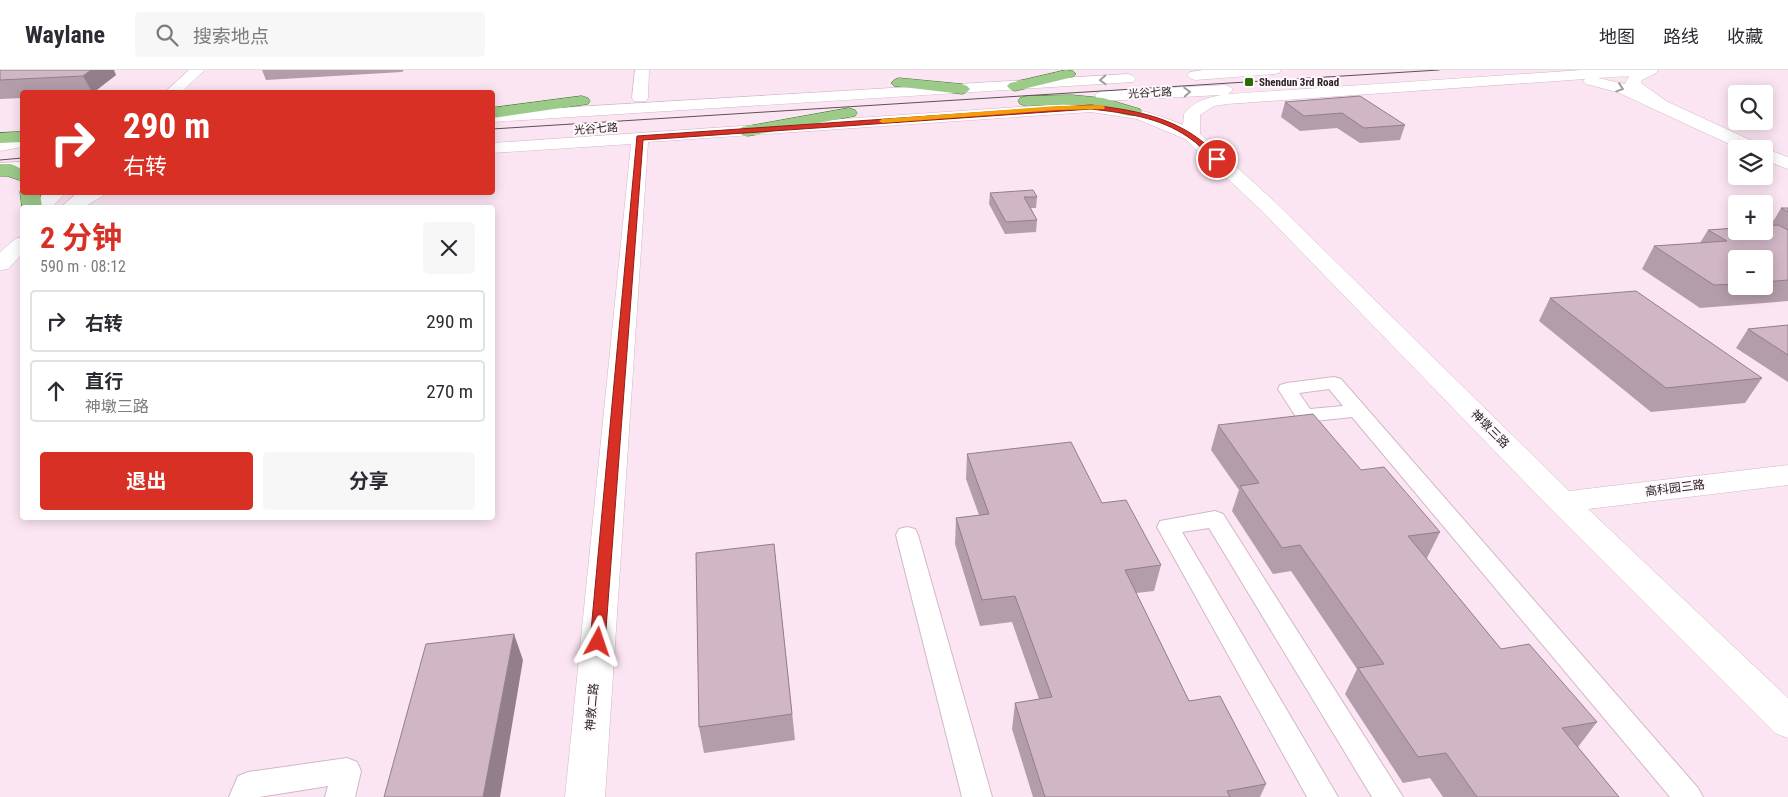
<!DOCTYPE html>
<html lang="zh">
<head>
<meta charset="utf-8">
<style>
  :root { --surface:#fff; --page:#f7f7f7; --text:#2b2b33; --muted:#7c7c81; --line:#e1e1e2; --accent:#d93025 }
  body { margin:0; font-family:"Roboto Condensed","Noto Sans SC",sans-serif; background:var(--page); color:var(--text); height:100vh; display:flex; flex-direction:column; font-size:19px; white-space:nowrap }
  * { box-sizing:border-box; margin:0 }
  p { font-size:16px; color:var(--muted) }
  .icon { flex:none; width:28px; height:28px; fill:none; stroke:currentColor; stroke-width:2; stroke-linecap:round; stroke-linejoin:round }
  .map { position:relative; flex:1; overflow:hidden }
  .drawer { position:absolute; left:20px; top:135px; width:475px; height:315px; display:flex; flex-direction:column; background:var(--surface); border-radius:5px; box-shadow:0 2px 12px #0003 }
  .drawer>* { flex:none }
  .guide { position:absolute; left:20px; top:20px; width:475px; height:105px; border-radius:5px; box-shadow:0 2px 12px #0003; background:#d93025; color:#fff; overflow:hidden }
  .controls { position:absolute; left:1728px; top:15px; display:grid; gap:10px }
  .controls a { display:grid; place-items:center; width:45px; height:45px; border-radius:5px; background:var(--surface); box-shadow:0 2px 12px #0003; font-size:25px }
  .pin { position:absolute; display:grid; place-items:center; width:42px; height:42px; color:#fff; margin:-21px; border:2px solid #fff; border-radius:50%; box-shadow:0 1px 5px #0007 }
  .me { position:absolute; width:55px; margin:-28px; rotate:5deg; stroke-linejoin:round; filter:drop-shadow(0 0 4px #0008) }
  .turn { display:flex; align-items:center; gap:18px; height:105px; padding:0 20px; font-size:22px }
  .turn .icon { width:65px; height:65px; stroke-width:2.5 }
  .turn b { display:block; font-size:35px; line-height:42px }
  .round { display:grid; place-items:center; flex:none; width:52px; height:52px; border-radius:5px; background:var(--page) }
  .headline { display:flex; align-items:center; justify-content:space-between; height:85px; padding:0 20px }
  h1 { font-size:30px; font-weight:700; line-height:38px; color:var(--accent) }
  .button { display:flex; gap:10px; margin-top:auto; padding:10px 20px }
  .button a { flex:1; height:58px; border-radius:5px; background:var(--accent); color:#fff; font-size:20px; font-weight:700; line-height:58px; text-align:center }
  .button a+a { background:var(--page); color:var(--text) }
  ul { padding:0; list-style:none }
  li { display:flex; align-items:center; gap:15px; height:62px; margin:0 10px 8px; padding:0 10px; border:2px solid var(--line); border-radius:5px }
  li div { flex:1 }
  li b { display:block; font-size:19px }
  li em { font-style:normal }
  header { display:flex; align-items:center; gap:30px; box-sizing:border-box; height:70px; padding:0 25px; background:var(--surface); border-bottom:1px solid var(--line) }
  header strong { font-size:24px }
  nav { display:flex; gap:28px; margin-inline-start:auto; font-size:18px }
  .search { width:350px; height:45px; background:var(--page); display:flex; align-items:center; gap:12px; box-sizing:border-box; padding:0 18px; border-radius:5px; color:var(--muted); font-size:19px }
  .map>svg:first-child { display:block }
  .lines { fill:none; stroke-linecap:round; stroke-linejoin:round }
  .street-casing { stroke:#d2b7c6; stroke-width:2 }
  .secondary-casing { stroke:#d2b7c6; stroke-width:1 }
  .primary-casing { stroke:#497834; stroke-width:1 }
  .street { fill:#fff; fill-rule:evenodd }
  .secondary { fill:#fff; fill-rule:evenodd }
  .primary { fill:#9bca89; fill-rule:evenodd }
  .tram { stroke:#5d5058; stroke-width:1 }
  .wall { fill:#b49daa; fill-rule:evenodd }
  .shaded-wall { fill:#927f8b }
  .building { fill:#d1b6c6; stroke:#927f8b }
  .oneway { stroke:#a09c9e }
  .route { fill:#d93025; stroke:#8d1f18 }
  .slow { fill:#f59e0b }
  .poi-dot { fill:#2a6d04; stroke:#fef8fc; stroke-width:2 }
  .labels { text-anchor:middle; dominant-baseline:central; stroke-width:4; stroke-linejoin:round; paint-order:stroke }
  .far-poi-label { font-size:11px; font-weight:bold; fill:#2c2228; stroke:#fef8fc; text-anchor:start }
  .far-street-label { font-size:11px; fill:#2c2228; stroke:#fef8fc }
  .street-label { font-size:12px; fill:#2c2228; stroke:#fef8fc }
</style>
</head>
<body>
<header>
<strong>Waylane</strong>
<div class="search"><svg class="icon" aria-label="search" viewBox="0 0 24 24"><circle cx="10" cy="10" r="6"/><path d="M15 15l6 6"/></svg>搜索地点</div>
<nav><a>地图</a><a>路线</a><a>收藏</a></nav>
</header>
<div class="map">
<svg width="1788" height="727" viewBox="0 0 1788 727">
  <rect width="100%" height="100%" fill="#fce5f3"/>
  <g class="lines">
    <defs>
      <path id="street" d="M1334 307 1341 309 1698 718 1703 727H1670L1352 347 1305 352 1298 350 1278 319 1280 315 1287 313ZM1329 319 1343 336 1310 339 1299 323Z
        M1215 441 1223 444 1403 727H1372L1209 458 1182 462 1338 727H1307L1157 457 1160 451Z
        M907 457 915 459 918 465 992 727H962L896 465 899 459Z
        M347 688 357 692 361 701 355 727H325L328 716 259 727H229L238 706 248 702Z"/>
      <path id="secondary" d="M189 0H205L181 22H165Z
        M635 0H649L648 28 646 31H634L632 28Z
        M1203 0H1281L1279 3 1274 4 1195 10 1190 8 1187 5 1190 2Z
        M1582 0H1658L1656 3 1642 10 1641 13 1666 31 1761 75 1763 78 1788 87V99L1764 90V79H1740L1617 22 1586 14 1583 11 1585 9 1227 34 1214 36 1200 45V64L1275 132 1569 421 1788 395V415L1588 439 1788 628V668L1775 663 1551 439 1261 140 1185 69 1137 49 1091 42 648 72 605 727H565L631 74 492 83V73L1091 32C1123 35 1153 42 1183 55L1184 44C1193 31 1207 28 1221 25L1103 31 1097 29 1095 26 1097 23 1103 21 1225 15 1231 17 1233 20 1228 24ZM1629 6 1625 14 1598 8Z
        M1128 4 1133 6 1136 9 1133 12 492 52V42Z
        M22 67V77L0 81V71Z
        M22 92V102L0 103V93Z
        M45 122H66L51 138H30Z
        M78 122H105L103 126 82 138H60Z
        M22 167V184L8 199 0 200V182L15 169Z"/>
      <path id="primary" d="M1066 0 1073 1 1076 4 1073 7 1015 21 1010 19 1007 16 1010 13Z
        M899 8 962 14 967 16 970 19 967 22 962 24 894 16 891 13 894 10Z
        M1072 25 1103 28 1140 39 1142 42 1140 45C1127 49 1114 40 1101 38 1077 33 1051 35 1026 36L1020 34 1018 31 1020 28 1026 26Z
        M582 26 588 28 590 31 588 34 492 48V38Z
        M849 38 855 40 857 43 855 46 748 66 742 65 739 61 742 57 748 56Z
        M22 62V72L0 73V63Z
        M0 94H11L22 99V111L7 106H0Z
        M22 119V122H40L42 138H22L20 122Z"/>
    </defs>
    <use href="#street" class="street-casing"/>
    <use href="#secondary" class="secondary-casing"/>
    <use href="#primary" class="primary-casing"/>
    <use href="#street" class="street"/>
    <use href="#secondary" class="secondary"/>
    <use href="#primary" class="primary"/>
    <path class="tram" d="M492 59 1439 0
      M0 90 22 88"/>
  </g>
  <path class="wall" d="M0 0 116 5 94 22H22V28L0 29Z
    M262 0H404L402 2 266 10Z
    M1285 32 1405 55 1400 70 1360 73 1337 58 1300 61 1281 47Z
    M990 123 1037 127 1036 138H1031L1037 150 1036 162 1005 164 989 134Z
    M1781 138H1788V231L1700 238 1642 199 1654 176 1700 173 1708 160 1772 155H1771ZM1736 189H1764V216H1736Z
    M1550 228 1762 308 1745 333 1651 342 1539 251Z
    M1788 255V312L1736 278 1748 259Z
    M1218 355 1361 400 1440 462 1427 488H1426L1501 579 1597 652 1578 677 1619 727H1443L1430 708 1403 713 1345 624 1357 599 1291 501 1273 504 1232 441 1239 420 1211 380Z
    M967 384 1102 433 1161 495 1154 521 1136 523 1189 631 1266 714 1260 727H1033L1012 659 1015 633 1039 629 1012 552 980 556 955 474 956 448 979 445 966 409Z
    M774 474 795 670 704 683 699 657Z"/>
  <path class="shaded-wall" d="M91 0H114L116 5 94 22H92L83 6Z
    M514 564 523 590 500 727H483Z"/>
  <path class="building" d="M0 0H91L83 6 0 10Z
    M1360 26 1405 55 1364 58 1342 43 1304 46 1285 32Z
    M1033 120 1037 127H1024L1037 150 1006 152 990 123Z
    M1781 138H1788V142Z
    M1778 155 1788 160V210L1764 212V189H1736V214L1714 215 1654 176 1727 171 1708 160 1736 158V161H1764V156Z
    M1636 221 1762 308 1666 318 1550 228Z
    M1788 255V285L1748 259Z
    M1313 344 1361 400 1384 397 1440 462 1408 466 1501 579 1529 574 1597 652 1562 658 1619 727H1477L1446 683 1418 687 1358 598 1384 594 1300 475 1282 478 1240 416 1259 413 1218 355Z
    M1071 372 1102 433 1126 430 1161 495 1125 500 1189 631 1220 626 1266 714 1227 721 1230 727H1045L1015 633 1052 627 1015 526 982 530 956 448 989 444 967 384Z
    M774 474 792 644 699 657 696 483Z
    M514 564 483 727H384L426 574Z"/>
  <defs><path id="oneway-chevron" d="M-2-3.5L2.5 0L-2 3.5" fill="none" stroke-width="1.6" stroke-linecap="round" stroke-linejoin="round" transform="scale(1.25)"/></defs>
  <g class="oneway">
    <use href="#oneway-chevron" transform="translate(1103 10) rotate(177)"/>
    <use href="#oneway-chevron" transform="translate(1620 18) rotate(18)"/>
    <use href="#oneway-chevron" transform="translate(1187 22) rotate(-3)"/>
  </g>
  <path class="route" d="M1091 35C1142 41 1185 49 1221 89L1214 90C1206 83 1198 73 1188 67 1159 47 1125 43 1091 39L643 70 605 572 603 576 598 578 593 576 590 572 637 66Z"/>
  <path class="slow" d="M1101 35 1105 37 1104 39 1057 40 882 53 879 51 882 49 1057 36Z"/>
  <rect class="poi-dot" x="1244" y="7" width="10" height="10" rx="2.5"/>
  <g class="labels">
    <g class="far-poi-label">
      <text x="1259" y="12">Shendun 3rd Road</text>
    </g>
    <g class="far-street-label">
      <text transform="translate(1150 23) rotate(-3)">光谷七路</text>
      <text transform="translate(596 59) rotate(-4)">光谷七路</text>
    </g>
    <g class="street-label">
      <text transform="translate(1490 359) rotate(45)">神墩三路</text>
      <text transform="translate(1675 418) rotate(-7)">高科园三路</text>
      <text transform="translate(592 637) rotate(-85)">神敦二路</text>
    </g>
  </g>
</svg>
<div class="controls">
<a><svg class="icon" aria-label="search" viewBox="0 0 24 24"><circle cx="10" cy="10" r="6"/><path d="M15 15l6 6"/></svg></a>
<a><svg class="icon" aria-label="layers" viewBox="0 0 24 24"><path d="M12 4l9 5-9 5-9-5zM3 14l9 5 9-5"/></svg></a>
<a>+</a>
<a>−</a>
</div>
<div class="pin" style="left:1217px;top:89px;background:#d93025"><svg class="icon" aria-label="arrive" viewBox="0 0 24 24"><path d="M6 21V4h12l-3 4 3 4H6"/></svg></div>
<svg class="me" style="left:598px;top:572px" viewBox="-20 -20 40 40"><path d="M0-17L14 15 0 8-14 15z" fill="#d93025" stroke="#fff" stroke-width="4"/></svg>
<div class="guide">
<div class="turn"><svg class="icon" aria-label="right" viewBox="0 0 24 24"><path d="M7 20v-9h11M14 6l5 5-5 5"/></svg><div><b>290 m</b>右转</div></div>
</div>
<section class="drawer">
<div class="headline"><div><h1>2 分钟</h1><p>590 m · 08:12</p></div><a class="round"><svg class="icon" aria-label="close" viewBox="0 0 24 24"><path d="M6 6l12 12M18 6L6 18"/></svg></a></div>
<ul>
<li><svg class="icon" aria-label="right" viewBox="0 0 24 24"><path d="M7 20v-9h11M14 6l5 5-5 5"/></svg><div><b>右转</b></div><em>290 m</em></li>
<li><svg class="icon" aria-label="ahead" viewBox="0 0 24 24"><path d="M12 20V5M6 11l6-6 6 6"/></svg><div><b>直行</b><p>神墩三路</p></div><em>270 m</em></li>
</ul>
<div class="button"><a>退出</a><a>分享</a></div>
</section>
</div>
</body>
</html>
